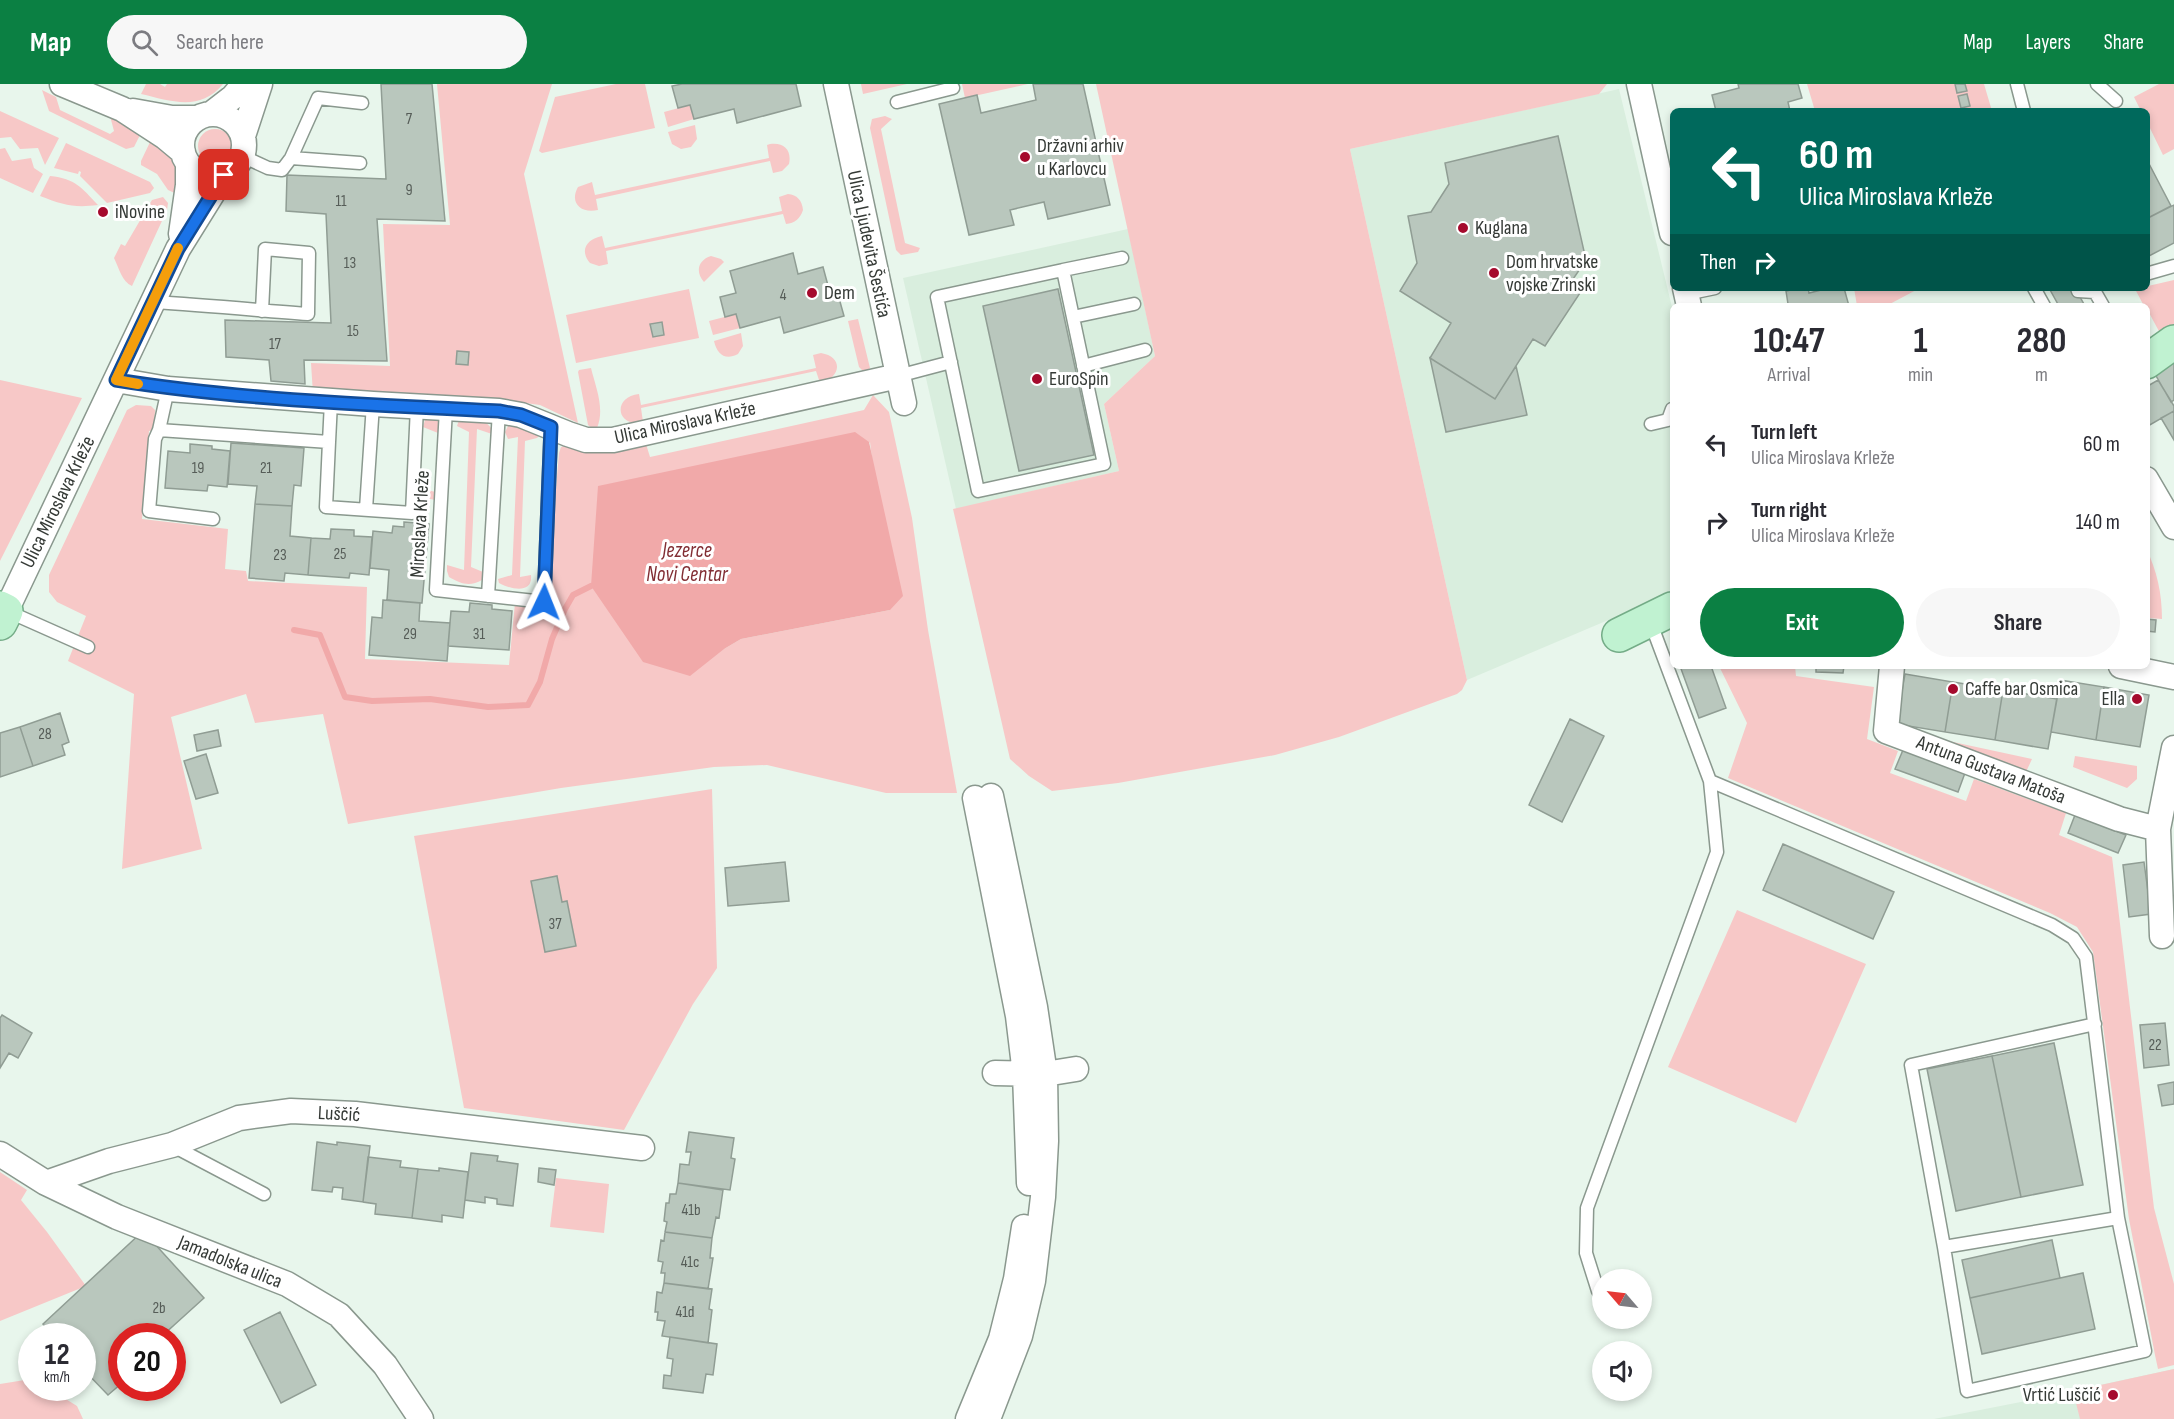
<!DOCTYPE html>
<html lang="en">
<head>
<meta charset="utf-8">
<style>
  :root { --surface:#fff; --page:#f7f7f7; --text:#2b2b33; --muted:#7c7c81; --accent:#0b8043 }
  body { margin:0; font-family:"Sofia Sans Condensed",sans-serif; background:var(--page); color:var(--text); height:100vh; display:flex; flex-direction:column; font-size:22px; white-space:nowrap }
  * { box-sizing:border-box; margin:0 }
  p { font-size:20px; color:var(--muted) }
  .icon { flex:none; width:33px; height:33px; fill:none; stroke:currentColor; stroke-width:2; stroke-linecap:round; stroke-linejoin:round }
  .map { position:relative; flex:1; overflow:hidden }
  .panel { position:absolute; left:1670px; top:219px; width:480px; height:366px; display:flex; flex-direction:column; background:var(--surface); border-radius:9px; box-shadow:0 3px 9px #0003 }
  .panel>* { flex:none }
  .banner { position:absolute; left:1670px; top:24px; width:480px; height:183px; border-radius:9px; box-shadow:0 3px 9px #0003; background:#00695c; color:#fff; overflow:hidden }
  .needle { width:39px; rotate:298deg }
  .controls { position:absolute; left:1592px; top:1185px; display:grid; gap:12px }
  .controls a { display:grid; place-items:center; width:60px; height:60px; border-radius:50%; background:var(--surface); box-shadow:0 3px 9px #0003; font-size:30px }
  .speed { position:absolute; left:18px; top:1239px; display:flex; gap:12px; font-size:30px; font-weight:700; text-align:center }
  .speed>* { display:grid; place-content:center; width:78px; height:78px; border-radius:50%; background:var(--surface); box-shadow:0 3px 9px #0003; line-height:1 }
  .speed small { font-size:15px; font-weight:400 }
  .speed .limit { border:9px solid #d22; background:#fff; color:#111 }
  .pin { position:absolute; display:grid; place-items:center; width:51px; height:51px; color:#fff; margin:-26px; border-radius:12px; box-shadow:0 3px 9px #0006 }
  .me { position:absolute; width:66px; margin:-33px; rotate:2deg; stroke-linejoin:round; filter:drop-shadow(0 0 4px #0008) }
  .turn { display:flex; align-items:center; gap:21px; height:126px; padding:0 30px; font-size:27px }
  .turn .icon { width:78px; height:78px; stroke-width:2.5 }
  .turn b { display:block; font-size:42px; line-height:51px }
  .then { display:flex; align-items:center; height:57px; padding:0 30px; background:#0003; gap:12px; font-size:22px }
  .eta { display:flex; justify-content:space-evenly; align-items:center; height:102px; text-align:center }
  .eta b { font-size:36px; font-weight:700; line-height:42px }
  .cta { display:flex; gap:12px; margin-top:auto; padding:12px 30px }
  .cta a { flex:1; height:69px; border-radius:36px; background:var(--accent); color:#fff; font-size:24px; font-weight:700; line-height:69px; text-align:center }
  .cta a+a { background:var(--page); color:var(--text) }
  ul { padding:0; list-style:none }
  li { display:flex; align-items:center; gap:18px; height:78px; padding:0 30px }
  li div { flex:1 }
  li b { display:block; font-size:22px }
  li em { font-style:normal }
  header { display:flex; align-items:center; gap:36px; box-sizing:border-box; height:84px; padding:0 30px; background:var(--accent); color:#fff }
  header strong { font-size:28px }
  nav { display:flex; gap:33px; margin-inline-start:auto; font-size:21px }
  .search { width:420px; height:54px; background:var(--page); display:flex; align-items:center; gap:15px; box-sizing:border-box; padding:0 21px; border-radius:33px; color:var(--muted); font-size:22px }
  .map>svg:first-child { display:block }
  .built { fill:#d9eede }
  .green { fill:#f7c8c7; fill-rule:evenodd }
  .water { fill:#f1a9a9 }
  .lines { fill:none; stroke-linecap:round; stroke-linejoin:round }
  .stream { stroke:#f1a9a9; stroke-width:6 }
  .building { fill:#b9c7bd; stroke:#909d94; stroke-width:1.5 }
  .service-casing { stroke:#8a988e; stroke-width:15 }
  .minor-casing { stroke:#8a988e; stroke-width:27 }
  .primary-casing { stroke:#74ac87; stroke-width:36 }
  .service { stroke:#fff; stroke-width:12 }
  .minor { stroke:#fff; stroke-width:24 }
  .primary { stroke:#c0f2d1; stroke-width:33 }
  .route-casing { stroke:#114b97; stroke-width:15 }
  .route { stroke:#1a73e8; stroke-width:10 }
  .slow { stroke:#f59e0b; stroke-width:10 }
  .poi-dot { fill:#a50a2d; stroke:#fff; stroke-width:2 }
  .labels { text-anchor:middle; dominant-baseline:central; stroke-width:6; stroke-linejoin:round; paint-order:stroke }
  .number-label { font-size:16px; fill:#565d58 }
  .poi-label { font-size:20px; fill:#353a36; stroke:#fff; text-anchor:start }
  .street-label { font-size:20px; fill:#353a36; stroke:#fff }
  .water-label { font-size:21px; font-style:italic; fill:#822e34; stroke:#fff }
</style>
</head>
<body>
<header>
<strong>Map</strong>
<div class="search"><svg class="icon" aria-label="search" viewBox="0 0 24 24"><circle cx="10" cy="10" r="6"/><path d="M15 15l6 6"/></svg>Search here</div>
<nav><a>Map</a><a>Layers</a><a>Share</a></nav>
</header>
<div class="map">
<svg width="2174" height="1335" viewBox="0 0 2174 1335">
  <rect width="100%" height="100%" fill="#e8f6ec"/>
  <path class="built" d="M1619 5 1672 223V509L1467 596 1350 65Z
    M1128 145 1155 272 1104 320 1119 387 956 425 903 194Z
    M2174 1285V1335H1934L2031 1316Z"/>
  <path class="green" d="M146 0H160L165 3 167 0H223C200 28 171 17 141 10Z
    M437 0H552L524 90 578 339 540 321 511 317 313 310 311 279 390 282 383 140 450 141Z
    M616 0H645L655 44 542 69 539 67 555 13Z
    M861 0H907L863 10Z
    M962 0H1028L965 14Z
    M1096 0H1607L1599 10 1350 65 1467 596 1462 606 1457 610 1339 653 1275 671 1118 699 1052 707 1029 692 1010 675 953 425 1119 387 1104 320 1155 272Z
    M1807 0H1984L1992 27H1815Z
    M2159 0H2174V65L2163 71 2147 38 2146 27H2141L2134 13Z
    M42 6 56 13 60 26 110 50 114 47 110 32 141 49 134 63 126 65 49 27Z
    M690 21 694 35 668 43 664 28Z
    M0 27 59 54 45 81 38 64 20 65 11 53 0 54Z
    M885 32 892 35 881 45 905 159 920 164 918 168 901 171 896 166 870 44 872 35Z
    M695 41 697 55 691 63 681 65 672 60 668 48Z
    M198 62a17 17 0 1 1 34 0a17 17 0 1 1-34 0Z
    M151 56C179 77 179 75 179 111L168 106 157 90 141 81V77Z
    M66 59 150 98 154 104 150 109 107 119 80 92 81 88 79 87 78 90 54 84Z
    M770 60C784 58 792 66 789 80L782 87 773 89 770 77 596 115 598 126C581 130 569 119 578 103L592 98 595 111 769 74 767 61Z
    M5 64 12 77 31 74 34 84 43 90 33 109 0 94V65Z
    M50 92C76 95 81 103 98 121 74 124 63 121 40 112Z
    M788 110C797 111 802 116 803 126 800 135 795 139 786 140L783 130 606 167 608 180 599 182 590 179C579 166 587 155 602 152L605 164 782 127 779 113Z
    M163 113 168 119 167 126 132 202C122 198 119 184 114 174L121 160 125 162 152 116Z
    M711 172 721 175 724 178 704 198C695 188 698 176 711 172Z
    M2174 196V242L2161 251 2147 225 2146 222H2144L2135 205Z
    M1854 204H1920L1886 222H1857Z
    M689 205 699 254 576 279 566 231Z
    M736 230 740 244 713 251 709 237Z
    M858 235 870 284 864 288 859 283 848 237Z
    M741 249 743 262 738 270C725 277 717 270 714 257Z
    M821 269C844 273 841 294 820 299L816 287 641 324 643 338C616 344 612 313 639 310L641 321 816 284 813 271Z
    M591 284C596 304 605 325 597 344L593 345 588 341 578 288 579 286Z
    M0 296 82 314 0 477Z
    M873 311 889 328 912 434 928 546 957 709H886L767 681 714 683 561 704 348 740 323 630 255 639 246 610 171 633 202 765 122 785 134 610 68 577 86 532 57 518 49 508V491L127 326 136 321 151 322 155 326 154 346 149 347 142 435 228 445 225 485 246 487 248 497 367 503 365 575 509 581 515 519H529V526H546L559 369 561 363 567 361C599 374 613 366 646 360L650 373 864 326ZM870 358 890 526 741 555 724 565Z
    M428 334 438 336 441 339 435 416 426 414 423 411 425 405 435 408 438 349 423 343 425 336Z
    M459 336C472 336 484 333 492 345V350L477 345 471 483 483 488 482 496C470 503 461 500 449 493L447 487V481L464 486 469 348 457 342Z
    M514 340 541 350 537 354 525 357 520 493 531 491C533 511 510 505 499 499L498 495 512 491 518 353 508 355 505 348 508 342Z
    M2146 464C2157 487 2162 509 2162 535L2147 534Z
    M1719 582H1795L1796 592 1874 603 1867 655 1898 667 1890 689 1966 717 1974 695 2066 729 2059 751 2112 773 2154 1124 2174 1200V1281L2158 1285 2155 1271 2129 1135 2093 868 2077 843 2050 829 1728 694 1747 639Z
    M1916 650 2032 675 2026 688Z
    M2075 672 2137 682V695L2127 704 2073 683Z
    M712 705 717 884 693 920 624 1046 464 1024 414 752Z
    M1737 826 1866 880 1796 1039 1668 983Z
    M0 1088 27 1106 21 1116 47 1148 86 1202 0 1237Z
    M556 1094 609 1100 604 1149 550 1143Z
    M2174 1285V1335H2080L2073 1307Z
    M31 1295 32 1304H48L77 1322 83 1335H0V1300Z"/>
  <path class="water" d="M855 348 869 358 903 512 890 526 741 555 724 565 690 592 643 578 591 502 598 402Z"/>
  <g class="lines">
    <path class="stream" d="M294 546 320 551 345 613 372 617 430 615 488 623 528 621 540 598 552 555 565 525 573 511 591 502"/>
  </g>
  <path class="building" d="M381 0H432L445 137 377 135 387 277 304 276 305 300 271 297 269 276 226 273 225 236 331 239 326 130 286 127 287 91 386 95Z
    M682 0H796L801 22 737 39 734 25 694 35 690 21 678 24 672 2Z
    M1033 0H1083L1110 121 1048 135 1044 118 1010 126 1014 141 969 151 939 20 977 11 981 29 1036 16Z
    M1738 0H1798L1802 14 1788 18 1790 27H1716L1712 11 1739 4Z
    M1955 0H1965L1967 7 1957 9Z
    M1967 10 1970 22 1961 24 1958 12Z
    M1558 52 1586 176 1571 198 1582 206 1545 262 1533 255 1495 315 1430 274 1451 239 1400 207 1417 179 1408 132 1431 128 1449 100 1445 79Z
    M2146 74 2171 122 2146 135Z
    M2174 121V159L2147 173 2146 135Z
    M793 169 798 190 823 183 830 209 837 207 844 232 784 249 780 233 740 244 736 230 725 233 720 213 736 209 730 187Z
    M1799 204H1808L1809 209 1829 204H1844L1849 222H1779L1788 220 1786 207Z
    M2049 204H2069L2071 206 2075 204 2085 222H2059Z
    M1058 205 1094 371 1019 387 983 222Z
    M662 238 664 251 653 253 650 240Z
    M457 267 469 268 468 281 456 280Z
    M1430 274 1495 315 1516 282 1527 331 1446 348Z
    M2174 278V316L2171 318 2155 290Z
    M2158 296 2174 322V327L2148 342 2146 339V303Z
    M2174 327V356L2161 334Z
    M231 359 304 364 301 402 294 401 292 422 255 420 257 402 228 400Z
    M190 360 212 362V365L230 367 227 403 208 401 207 407 165 404 168 367 190 369Z
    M255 420 292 422 290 452 311 454 308 491 285 489 284 497 249 494Z
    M404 438 429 440 422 519 387 516 389 486 370 484 373 447 392 449 393 442 404 443Z
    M331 445 354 446V452L372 453 369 491 350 489 349 494 308 491 311 454 330 455Z
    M383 516 420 519 419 537 450 539 447 577 369 571 372 533 382 534Z
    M470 519 492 521V525L512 527 509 566 448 562 451 527 469 528Z
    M2146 535 2156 536 2155 548 2146 547Z
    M1680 582H1711L1726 624 1699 634Z
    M1816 582H1844L1843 589 1816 588Z
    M1905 590 1953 598 1945 648 1896 640Z
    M2060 596 2104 603 2096 656 2051 648Z
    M1953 598 2003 606 1995 656 1945 648Z
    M2104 603 2149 611 2140 663 2096 656Z
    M2003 606 2057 615 2048 665 1995 656Z
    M60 629 69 658 62 661 65 671 33 682 20 643Z
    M1570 635 1604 652 1562 738 1529 721Z
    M20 643 33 682 0 693V649Z
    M218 646 221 662 197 667 194 651Z
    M1903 666 1965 689 1958 708 1895 685Z
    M206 670 218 709 196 715 184 677Z
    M2075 731 2126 751 2118 769 2068 749Z
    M1783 760 1894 808 1873 855 1763 806Z
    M785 778 789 817 728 822 725 784Z
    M2144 778 2151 830 2129 833 2123 781Z
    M557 792 562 818 567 817 576 862 545 868 531 797Z
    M2 931 32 949 18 974 9 969 0 984V934Z
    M2165 939 2169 981 2144 984 2140 941Z
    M2054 959 2083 1101 2021 1113 1992 972Z
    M1992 972 2021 1113 1956 1127 1927 985Z
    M2174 998V1020L2162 1022 2158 1001Z
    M689 1048 734 1054 731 1074 735 1075 730 1106 678 1099 680 1080 689 1081 691 1068H686Z
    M317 1058 337 1061V1058L370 1062 363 1118 342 1115 343 1104 333 1103 332 1108 312 1106Z
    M471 1069 498 1072 497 1077 518 1080 513 1122 497 1120V1115L485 1113V1119L465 1116Z
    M368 1073 401 1077 400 1083 418 1085 412 1134 375 1130 376 1120 363 1118Z
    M439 1084 468 1088 463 1134 442 1131V1138L412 1134 418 1085 439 1087Z
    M539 1084 556 1086 554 1101 538 1098Z
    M678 1099 723 1106 719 1134 716 1133 712 1154 665 1148 667 1138 664 1137 666 1119H669L670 1110H676Z
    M143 1147 204 1214 162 1252H159L148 1241 136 1252H122V1299L108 1311 82 1284V1252H54L43 1240Z
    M665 1148 712 1154 710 1174H713L708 1205 664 1199 665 1189H661L663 1178 658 1177 661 1156 664 1157Z
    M2052 1156 2060 1194 1970 1214 1962 1176Z
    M2083 1189 2095 1245 1982 1270 1970 1214Z
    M664 1199 712 1205 709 1225 712 1226 708 1259 662 1252 665 1237 657 1236 658 1228H655L657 1208 662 1209Z
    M280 1228 316 1301 281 1319 244 1246Z
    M670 1253 717 1260 713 1291 706 1290 703 1309 663 1304 664 1291 671 1292 673 1275 667 1274Z"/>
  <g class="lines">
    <defs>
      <path id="service" d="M2017 0 2024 27
        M2097 0 2116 17
        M897 18 953 4
        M242 72 268 84 282 86 291 74
        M360 79 291 74 318 14 362 19
        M1063 186 1104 380 978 407 937 213Z
        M1063 186 1122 174
        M2146 190 2174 182
        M2034 204 2044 222
        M2077 204 2078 207 2095 208 2103 222
        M1686 210 1715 204
        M153 218C205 221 256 226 308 230L309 169 265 165 262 227
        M1073 233 1134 220
        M1083 282 1145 266
        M898 292 951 278
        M168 305 159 346 155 355 149 427 213 435
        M446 325 436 506 544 518 551 343
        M1651 340 1668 336 1672 325
        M159 346 329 358 326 423 412 429 417 323
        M329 358 331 318
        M366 425 373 320
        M488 512 499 327
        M7 527 88 563
        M1650 537 1710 697
        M173 1062 264 1110
        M1944 1163 2118 1134
        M1598 1207 1586 1169 1587 1124 1717 768 1710 697 2052 841 2073 854 2086 873 2118 1134 2145 1267 1967 1307 1944 1163 1911 981 2095 940"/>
      <path id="minor" d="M62 0 122 25 165 53 183 68
        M836 0 904 319
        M1639 0 1672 149
        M133 27 172 34H197
        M211 30 233 13 244 0
        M182 61a31 31 0 1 1 62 0a31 31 0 1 1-62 0Z
        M243 52 260 0
        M181 150 188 101V80
        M1685 204 1689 222
        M116 296 168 305 373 320 499 327 521 331 568 350 586 356H613L898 292
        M2146 395 2174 443
        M6 527 178 165 224 91
        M1892 582 1886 647 2119 735 2158 745
        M2121 582 2174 593
        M975 714 1018 932 1025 990 1029 1099
        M2162 852 2158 745 2174 664
        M995 989 1045 990 1076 985
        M0 1070 46 1099 117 1133 287 1200 339 1231 385 1281 421 1335
        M46 1099 109 1077 172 1061 239 1034 291 1027 355 1030 642 1064
        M968 1335 1001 1255 1016 1195 1024 1143
        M988 1335 1020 1252 1033 1197 1043 1113 1046 1057 1045 990 1035 923 991 712"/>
      <path id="primary" d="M2146 278 2174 258
        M0 524 6 527 0 539
        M1619 551 1672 525"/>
    </defs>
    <use href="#service" class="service-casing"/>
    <use href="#minor" class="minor-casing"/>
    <use href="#primary" class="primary-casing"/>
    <use href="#service" class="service"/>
    <use href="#minor" class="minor"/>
    <use href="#primary" class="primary"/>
  </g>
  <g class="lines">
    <defs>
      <path id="route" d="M224 91 178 165 116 296C241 316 372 321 499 327L521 331 551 343 544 518"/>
    </defs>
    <use href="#route" class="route-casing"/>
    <use href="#route" class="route"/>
    <path class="slow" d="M138 300 116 296 178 164"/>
  </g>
  <g class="poi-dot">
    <circle cx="1025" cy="73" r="6"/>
    <circle cx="103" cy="128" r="6"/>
    <circle cx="1463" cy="144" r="6"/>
    <circle cx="1494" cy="189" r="6"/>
    <circle cx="812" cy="209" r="6"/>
    <circle cx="1037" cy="295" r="6"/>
    <circle cx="1953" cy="605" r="6"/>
    <circle cx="2137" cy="615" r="6"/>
    <circle cx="2113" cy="1311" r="6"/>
  </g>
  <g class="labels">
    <g class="number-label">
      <text x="409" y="35">7</text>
      <text x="409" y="106">9</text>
      <text x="341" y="117">11</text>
      <text x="350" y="179">13</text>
      <text x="783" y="211">4</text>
      <text x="353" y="247">15</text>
      <text x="275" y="260">17</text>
      <text x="198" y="384">19</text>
      <text x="266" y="384">21</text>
      <text x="340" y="470">25</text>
      <text x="280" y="471">23</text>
      <text x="410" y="550">29</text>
      <text x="479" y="550">31</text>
      <text x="45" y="650">28</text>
      <text x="555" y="840">37</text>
      <text x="2155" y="961">22</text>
      <text x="691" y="1126">41b</text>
      <text x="690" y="1178">41c</text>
      <text x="159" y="1224">2b</text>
      <text x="685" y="1228">41d</text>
    </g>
    <g class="poi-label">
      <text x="1037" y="62">Državni arhiv<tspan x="1037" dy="23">u Karlovcu</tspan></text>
      <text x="115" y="128">iNovine</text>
      <text x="1475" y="144">Kuglana</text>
      <text x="1506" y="178">Dom hrvatske<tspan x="1506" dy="23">vojske Zrinski</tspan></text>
      <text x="824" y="209">Dem</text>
      <text x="1049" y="295">EuroSpin</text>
      <text x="1965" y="605">Caffe bar Osmica</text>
      <text x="2125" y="615" text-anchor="end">Ella</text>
      <text x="2101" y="1311" text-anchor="end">Vrtić Luščić</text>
    </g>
    <g class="street-label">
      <text transform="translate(869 160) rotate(78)">Ulica Ljudevita Šestića</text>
      <text transform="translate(685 339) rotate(-12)">Ulica Miroslava Krleže</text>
      <text transform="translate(58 418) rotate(-64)">Ulica Miroslava Krleže</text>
      <text transform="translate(420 440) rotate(-87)">Miroslava Krleže</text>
      <text transform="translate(1991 686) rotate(21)">Antuna Gustava Matoša</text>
      <text transform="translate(339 1030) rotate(3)">Luščić</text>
      <text transform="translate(230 1178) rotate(22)">Jamadolska ulica</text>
    </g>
    <g class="water-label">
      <text x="687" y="466">Jezerce<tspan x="687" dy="24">Novi Centar</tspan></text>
    </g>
  </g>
</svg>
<div class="controls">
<a><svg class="needle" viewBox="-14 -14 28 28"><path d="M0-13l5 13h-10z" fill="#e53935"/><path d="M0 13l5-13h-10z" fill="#7c7c81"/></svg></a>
<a><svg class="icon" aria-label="sound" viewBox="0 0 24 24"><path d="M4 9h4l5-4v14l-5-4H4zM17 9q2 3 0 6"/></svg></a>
</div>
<div class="speed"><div>12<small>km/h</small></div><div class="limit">20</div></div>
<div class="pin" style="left:224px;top:91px;background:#d93025"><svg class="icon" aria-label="arrive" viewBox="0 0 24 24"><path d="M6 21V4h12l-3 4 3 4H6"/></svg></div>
<svg class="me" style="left:544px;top:518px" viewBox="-20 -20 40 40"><path d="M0-17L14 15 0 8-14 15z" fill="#1a73e8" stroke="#fff" stroke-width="4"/></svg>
<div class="banner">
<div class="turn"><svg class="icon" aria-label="left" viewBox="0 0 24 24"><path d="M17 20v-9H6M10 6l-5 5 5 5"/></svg><div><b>60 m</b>Ulica Miroslava Krleže</div></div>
<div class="then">Then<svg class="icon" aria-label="right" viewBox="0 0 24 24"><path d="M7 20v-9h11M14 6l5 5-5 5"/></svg></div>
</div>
<section class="panel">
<div class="eta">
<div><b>10:47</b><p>Arrival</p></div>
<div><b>1</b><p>min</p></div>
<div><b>280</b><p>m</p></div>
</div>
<ul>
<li><svg class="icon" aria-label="left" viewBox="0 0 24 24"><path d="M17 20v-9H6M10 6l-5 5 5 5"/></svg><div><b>Turn left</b><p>Ulica Miroslava Krleže</p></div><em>60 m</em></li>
<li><svg class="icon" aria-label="right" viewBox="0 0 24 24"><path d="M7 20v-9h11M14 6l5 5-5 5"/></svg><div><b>Turn right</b><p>Ulica Miroslava Krleže</p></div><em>140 m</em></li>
</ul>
<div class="cta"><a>Exit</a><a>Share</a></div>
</section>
</div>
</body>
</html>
